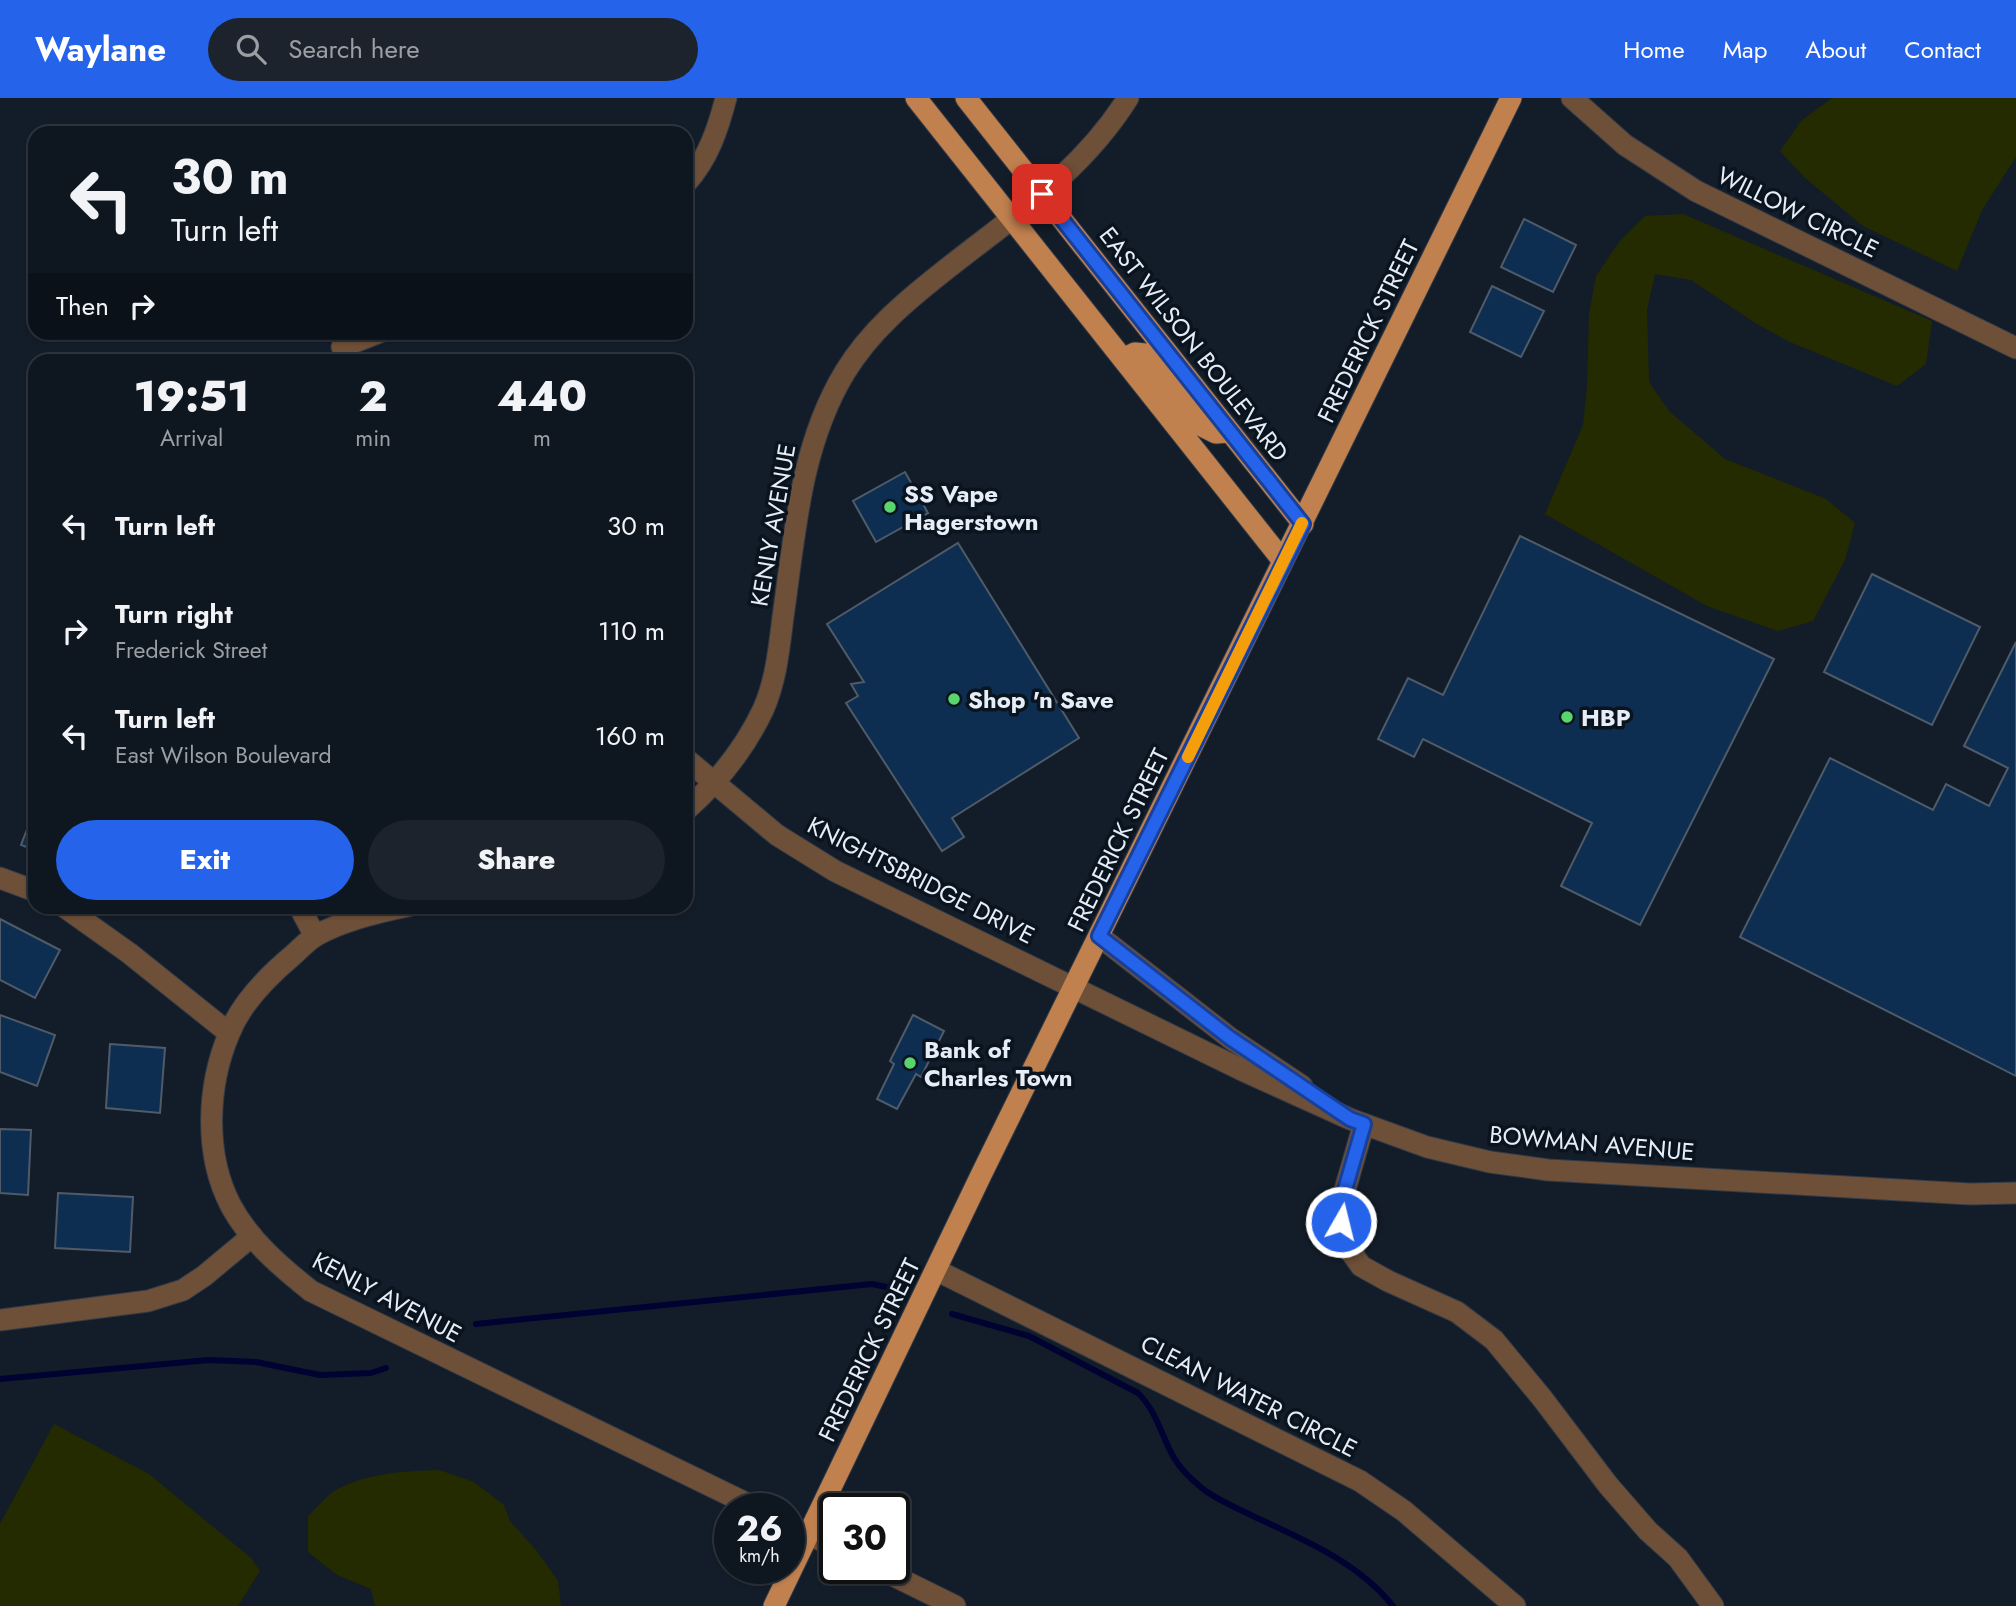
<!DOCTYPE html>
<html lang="en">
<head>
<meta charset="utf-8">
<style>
  :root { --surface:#0e161f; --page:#1c232c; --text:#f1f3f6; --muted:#9b9fa4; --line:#2e353d; --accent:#2563eb }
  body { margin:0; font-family:Jost,sans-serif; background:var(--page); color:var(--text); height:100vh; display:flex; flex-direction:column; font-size:26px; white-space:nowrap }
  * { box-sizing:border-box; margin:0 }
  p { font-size:23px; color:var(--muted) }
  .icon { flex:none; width:38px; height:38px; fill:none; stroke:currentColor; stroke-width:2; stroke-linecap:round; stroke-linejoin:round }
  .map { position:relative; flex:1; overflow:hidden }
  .sheet { position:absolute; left:28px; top:256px; width:665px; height:560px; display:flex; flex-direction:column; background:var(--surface); border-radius:21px; box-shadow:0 2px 5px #0004,0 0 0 2px var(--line) }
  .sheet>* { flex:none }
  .guide { position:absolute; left:28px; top:28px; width:665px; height:214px; border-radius:21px; box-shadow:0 2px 5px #0004,0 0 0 2px var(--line); background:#0e161f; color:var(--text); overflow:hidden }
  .speed { position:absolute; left:714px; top:1395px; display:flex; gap:14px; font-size:35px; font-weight:700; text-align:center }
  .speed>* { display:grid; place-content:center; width:91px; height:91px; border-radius:50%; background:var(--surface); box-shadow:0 2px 5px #0004,0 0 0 2px var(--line); line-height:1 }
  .speed small { font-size:18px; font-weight:400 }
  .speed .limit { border:4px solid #111; border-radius:10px; background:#fff; color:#111 }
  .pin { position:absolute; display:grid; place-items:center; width:60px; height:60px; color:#fff; margin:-30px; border-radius:14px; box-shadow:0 4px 10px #0006 }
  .me { position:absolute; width:77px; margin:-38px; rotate:8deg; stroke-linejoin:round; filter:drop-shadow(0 0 5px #0008) }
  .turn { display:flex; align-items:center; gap:24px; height:147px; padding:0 28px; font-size:32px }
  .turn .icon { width:91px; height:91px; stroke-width:2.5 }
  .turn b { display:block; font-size:49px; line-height:60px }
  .then { display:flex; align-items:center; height:66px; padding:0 28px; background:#0003; gap:14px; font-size:26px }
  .eta { display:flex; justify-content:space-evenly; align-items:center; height:119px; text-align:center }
  .eta b { font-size:42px; font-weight:800; line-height:49px }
  .cta { display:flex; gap:14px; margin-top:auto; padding:14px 28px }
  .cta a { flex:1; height:80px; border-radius:42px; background:var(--accent); color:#fff; font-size:28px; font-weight:800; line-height:80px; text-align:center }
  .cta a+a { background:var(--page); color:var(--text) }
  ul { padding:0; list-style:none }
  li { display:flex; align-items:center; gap:21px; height:105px; padding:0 28px }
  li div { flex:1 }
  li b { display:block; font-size:26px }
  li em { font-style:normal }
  header { display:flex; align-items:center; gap:42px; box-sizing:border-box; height:98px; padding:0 35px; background:var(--accent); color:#fff }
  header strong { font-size:33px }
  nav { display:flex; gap:38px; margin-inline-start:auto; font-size:24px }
  .search { width:490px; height:63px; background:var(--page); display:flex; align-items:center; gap:18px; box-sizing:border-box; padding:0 24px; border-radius:38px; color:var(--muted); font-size:26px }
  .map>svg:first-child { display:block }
  .green { fill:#242b01 }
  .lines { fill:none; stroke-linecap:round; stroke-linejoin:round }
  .stream { stroke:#000232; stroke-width:6 }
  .building { fill:#0e2e51; stroke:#4f5b69; stroke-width:2 }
  .minor-casing { stroke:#313a46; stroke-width:23 }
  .major-casing { stroke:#313a46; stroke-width:23 }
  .minor { stroke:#6e4f38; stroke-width:21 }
  .major { stroke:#c1814f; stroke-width:21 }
  .route-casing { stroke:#184099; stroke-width:18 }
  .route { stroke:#2563eb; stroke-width:12 }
  .slow { stroke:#f59e0b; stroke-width:12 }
  .poi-dot { fill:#5ad56e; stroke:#0a141f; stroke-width:2.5 }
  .labels { text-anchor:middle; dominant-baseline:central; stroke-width:7; stroke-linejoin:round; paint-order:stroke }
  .street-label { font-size:24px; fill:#e6edf6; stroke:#0a141f }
  .poi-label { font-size:24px; font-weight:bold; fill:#e6edf6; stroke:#0a141f; text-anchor:start }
</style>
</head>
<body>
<header>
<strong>Waylane</strong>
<div class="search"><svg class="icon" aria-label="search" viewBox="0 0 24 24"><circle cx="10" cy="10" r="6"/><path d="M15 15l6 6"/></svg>Search here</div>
<nav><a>Home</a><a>Map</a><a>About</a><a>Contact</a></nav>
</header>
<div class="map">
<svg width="2016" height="1508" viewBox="0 0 2016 1508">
  <rect width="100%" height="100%" fill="#131d29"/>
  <path class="green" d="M1832 0H2016V59L1982 112 1957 173 1863 128 1804 79 1780 53 1801 23Z
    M1683 116 1932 223 1926 266 1897 288 1790 244 1755 225 1691 182 1655 176 1647 212 1649 284 1669 313 1725 361 1826 401 1855 425 1845 462 1813 523 1778 533 1707 508 1545 416 1583 327 1587 289 1589 215 1596 178 1619 144 1645 118Z
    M54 1326 149 1376 251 1460 260 1473 238 1508H0V1426Z
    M439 1372 474 1384 504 1407 510 1423 536 1452 558 1483 561 1508H375L371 1491 337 1477 308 1454V1418C317 1410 326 1398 336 1392 368 1375 404 1373 439 1372Z"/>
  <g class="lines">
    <path class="stream" d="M952 1216 1029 1238 1138 1295C1157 1314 1161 1337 1174 1360 1181 1372 1192 1382 1203 1391 1219 1403 1237 1410 1255 1419 1304 1442 1358 1464 1393 1508
      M476 1226 872 1186 896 1191
      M0 1281 209 1262 256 1264 320 1277 371 1275 386 1270"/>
  </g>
  <path class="building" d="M1524 121 1576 147 1553 194 1501 169Z
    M1492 188 1544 213 1521 259 1470 234Z
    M905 374 928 415 876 444 853 403Z
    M1520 438 1774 561 1640 827 1561 788 1592 725 1423 641 1414 659 1378 641 1408 580 1443 597Z
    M958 445 1079 640 952 720 964 739 942 753 846 605 858 598 851 586 864 584 827 526Z
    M1872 476 1980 529 1932 627 1824 574Z
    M2016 544V978L1740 839 1830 660 1933 712 1946 686 1989 708 2008 670 1964 648Z
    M35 711V752L21 747Z
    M0 821 60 852 35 900 0 882Z
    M0 917 55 937 37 988 0 974Z
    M913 917 944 933 921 979 916 976 897 1011 877 1001 894 966 890 963Z
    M110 946 165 950 160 1015 106 1010Z
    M0 1031 31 1032 28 1097 0 1095Z
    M58 1095 133 1099 130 1154 55 1150Z"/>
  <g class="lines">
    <defs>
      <path id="minor" d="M1572 0 1625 47 1696 93 2016 250
        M686 85C708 61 718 31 726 0
        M342 249 380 234
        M686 661 777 737 835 773 1244 973 1350 1021 1427 1049 1490 1064 1548 1072 1970 1096 2016 1095
        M686 712C719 683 744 652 763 612 776 583 779 551 783 519 795 436 800 348 845 274 870 233 906 203 944 173 1012 119 1081 75 1128 0
        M0 780 35 793
        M63 808 129 855 229 935
        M299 808 315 838
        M408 808C378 814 344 822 317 837 308 842 300 851 292 858 267 879 241 905 229 936 207 988 204 1057 231 1108 250 1143 281 1169 311 1193L756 1410
        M1099 838 1230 940 1302 988
        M1364 1026 1344 1095 1341 1123 1349 1151 1361 1168 1388 1183 1457 1214 1494 1242 1542 1300 1608 1387 1648 1433 1678 1460 1713 1508
        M936 1172 1360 1383 1404 1413 1515 1508
        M0 1222 148 1203 183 1192 204 1178 252 1138
        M789 1427 835 1449
        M878 1470 955 1508"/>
      <path id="major" d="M916 0 1283 463
        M966 0 1303 426
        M1123 261 1135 255 1145 256 1202 328 1216 335 1230 334
        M774 1508 982 1075 1511 0"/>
    </defs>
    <use href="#minor" class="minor-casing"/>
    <use href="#major" class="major-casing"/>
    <use href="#minor" class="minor"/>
    <use href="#major" class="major"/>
  </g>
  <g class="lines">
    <defs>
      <path id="route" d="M1042 96 1303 426 1099 838 1230 940 1350 1021 1364 1026 1344 1095 1341 1124"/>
    </defs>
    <use href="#route" class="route-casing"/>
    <use href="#route" class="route"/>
    <path class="slow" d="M1188 659 1302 425"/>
  </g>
  <g class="poi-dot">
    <circle cx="890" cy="409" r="7"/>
    <circle cx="954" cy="601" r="7"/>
    <circle cx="1567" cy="619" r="7"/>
    <circle cx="910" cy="965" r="7"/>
  </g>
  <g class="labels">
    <g class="street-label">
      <text transform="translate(1798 114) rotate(26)">WILLOW CIRCLE</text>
      <text transform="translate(1368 233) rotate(-64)">FREDERICK STREET</text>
      <text transform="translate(1194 246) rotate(52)">EAST WILSON BOULEVARD</text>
      <text transform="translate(773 427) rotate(-80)">KENLY AVENUE</text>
      <text transform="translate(1118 742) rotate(-64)">FREDERICK STREET</text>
      <text transform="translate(921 782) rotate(27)">KNIGHTSBRIDGE DRIVE</text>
      <text transform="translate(1592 1045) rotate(5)">BOWMAN AVENUE</text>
      <text transform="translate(387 1199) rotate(28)">KENLY AVENUE</text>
      <text transform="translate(869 1252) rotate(-64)">FREDERICK STREET</text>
      <text transform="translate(1249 1298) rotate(27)">CLEAN WATER CIRCLE</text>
    </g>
    <g class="poi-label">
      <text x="904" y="395">SS Vape<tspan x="904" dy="28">Hagerstown</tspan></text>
      <text x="968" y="601">Shop 'n Save</text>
      <text x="1581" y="619">HBP</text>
      <text x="924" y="951">Bank of<tspan x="924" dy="28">Charles Town</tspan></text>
    </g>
  </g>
</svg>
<div class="speed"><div>26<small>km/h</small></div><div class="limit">30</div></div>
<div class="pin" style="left:1042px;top:96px;background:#d93025"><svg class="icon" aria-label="arrive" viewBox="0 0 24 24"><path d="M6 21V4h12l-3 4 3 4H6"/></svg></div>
<svg class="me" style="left:1341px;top:1124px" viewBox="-20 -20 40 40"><circle r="17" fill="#2563eb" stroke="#fff" stroke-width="3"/><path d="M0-11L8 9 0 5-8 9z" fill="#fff"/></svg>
<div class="guide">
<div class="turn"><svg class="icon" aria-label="left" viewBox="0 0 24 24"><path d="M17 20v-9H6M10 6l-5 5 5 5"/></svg><div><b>30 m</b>Turn left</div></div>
<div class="then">Then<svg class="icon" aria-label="right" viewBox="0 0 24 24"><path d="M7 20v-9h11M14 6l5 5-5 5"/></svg></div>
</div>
<section class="sheet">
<div class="eta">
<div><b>19:51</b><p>Arrival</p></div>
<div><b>2</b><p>min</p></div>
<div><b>440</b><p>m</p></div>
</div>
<ul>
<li><svg class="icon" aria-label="left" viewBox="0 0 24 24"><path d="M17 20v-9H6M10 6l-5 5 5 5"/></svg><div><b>Turn left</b></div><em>30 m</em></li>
<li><svg class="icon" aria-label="right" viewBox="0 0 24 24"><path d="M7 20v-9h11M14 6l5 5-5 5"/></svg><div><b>Turn right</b><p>Frederick Street</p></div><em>110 m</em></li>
<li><svg class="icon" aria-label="left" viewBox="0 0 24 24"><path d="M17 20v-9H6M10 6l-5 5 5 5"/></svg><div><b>Turn left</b><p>East Wilson Boulevard</p></div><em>160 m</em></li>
</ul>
<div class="cta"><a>Exit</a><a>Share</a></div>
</section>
</div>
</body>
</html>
